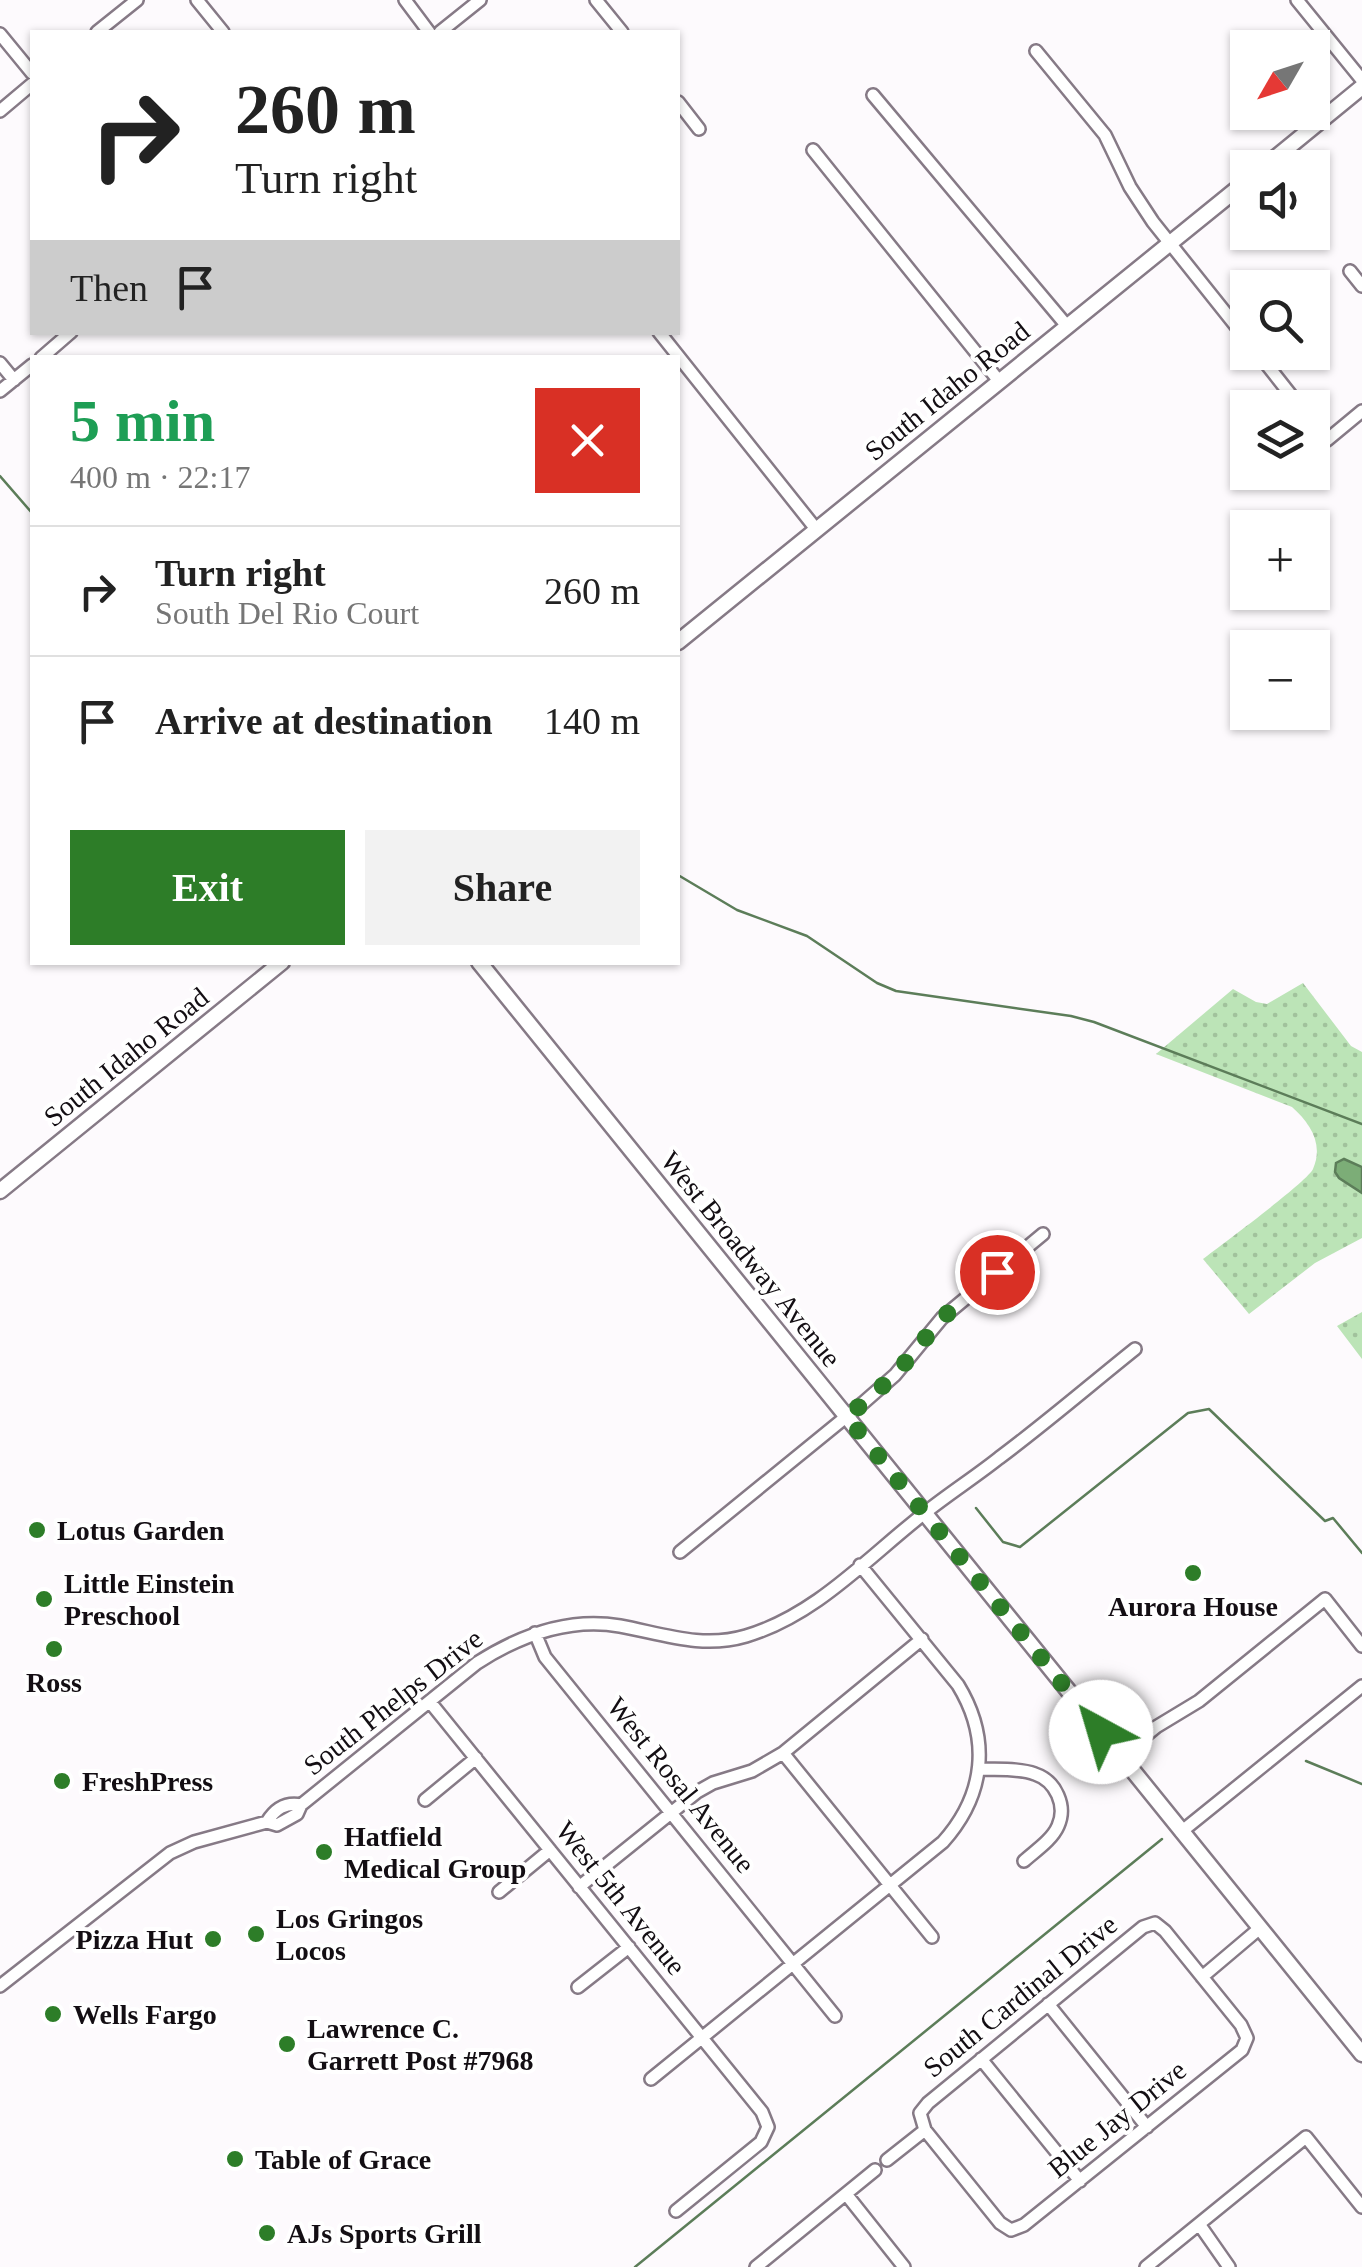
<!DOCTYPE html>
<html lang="en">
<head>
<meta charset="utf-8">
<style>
  :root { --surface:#fff; --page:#f2f2f2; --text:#222; --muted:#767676; --line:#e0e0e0; --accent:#2d7d28 }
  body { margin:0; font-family:"Times New Roman",serif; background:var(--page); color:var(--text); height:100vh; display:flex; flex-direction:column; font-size:38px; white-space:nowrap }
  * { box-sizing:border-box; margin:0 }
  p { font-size:32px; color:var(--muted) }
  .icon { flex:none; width:55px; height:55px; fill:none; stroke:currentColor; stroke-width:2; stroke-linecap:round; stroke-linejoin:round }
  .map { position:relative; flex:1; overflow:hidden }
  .drawer { position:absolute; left:30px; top:355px; width:650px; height:610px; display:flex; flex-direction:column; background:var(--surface); border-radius:0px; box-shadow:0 2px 8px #0004 }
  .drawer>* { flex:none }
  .top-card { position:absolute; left:30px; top:30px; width:650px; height:305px; border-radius:0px; box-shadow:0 2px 8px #0004; background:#fff; color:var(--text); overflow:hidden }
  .needle { width:65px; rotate:231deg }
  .buttons { position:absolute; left:1230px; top:30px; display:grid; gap:20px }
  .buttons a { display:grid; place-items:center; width:100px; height:100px; border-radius:0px; background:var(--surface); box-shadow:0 2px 8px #0004; font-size:50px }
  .pin { position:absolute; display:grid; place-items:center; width:85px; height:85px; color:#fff; margin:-42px; border:5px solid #fff; border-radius:50%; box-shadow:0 2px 10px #0007 }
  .me { position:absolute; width:110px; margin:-55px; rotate:321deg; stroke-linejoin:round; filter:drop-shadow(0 0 8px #0008) }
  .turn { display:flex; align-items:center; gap:35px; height:210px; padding:0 40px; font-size:45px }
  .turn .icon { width:130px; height:130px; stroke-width:2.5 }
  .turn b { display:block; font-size:70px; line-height:85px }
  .then { display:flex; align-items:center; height:95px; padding:0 40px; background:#0003; gap:20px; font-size:38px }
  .round { display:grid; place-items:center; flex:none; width:105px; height:105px; border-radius:0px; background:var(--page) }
  .headline { display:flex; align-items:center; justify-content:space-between; height:170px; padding:0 40px }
  h1 { font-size:60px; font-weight:700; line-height:75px; color:#1e9e55 }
  .cta { display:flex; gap:20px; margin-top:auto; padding:20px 40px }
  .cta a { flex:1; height:115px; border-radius:0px; background:var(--accent); color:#fff; font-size:40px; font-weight:700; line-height:115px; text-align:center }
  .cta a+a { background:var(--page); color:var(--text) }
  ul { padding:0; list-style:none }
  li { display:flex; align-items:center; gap:30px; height:130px; padding:0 40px; border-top:2px solid var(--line) }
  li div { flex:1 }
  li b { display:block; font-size:38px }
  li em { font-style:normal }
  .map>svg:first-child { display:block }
  .grass { fill:url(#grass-dots) }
  .water { fill:#7cad77; stroke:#5c7d59; stroke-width:2.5 }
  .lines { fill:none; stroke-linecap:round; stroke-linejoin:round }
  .stream { stroke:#5c7d59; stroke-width:2.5 }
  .minor-casing { stroke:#867a86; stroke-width:16 }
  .major-casing { stroke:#867a86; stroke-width:19 }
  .minor { stroke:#fff; stroke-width:11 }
  .major { stroke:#fff; stroke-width:14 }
  .route { stroke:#2d7d28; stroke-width:18; stroke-dasharray:0 32.4 }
  .poi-dot { fill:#2d7d28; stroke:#fff; stroke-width:4 }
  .labels { text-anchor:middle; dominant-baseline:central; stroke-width:8; stroke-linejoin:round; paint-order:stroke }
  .street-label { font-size:28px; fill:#130e13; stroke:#fff }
  .poi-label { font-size:28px; font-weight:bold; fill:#130e13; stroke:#fff; text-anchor:start }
</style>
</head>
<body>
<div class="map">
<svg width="1362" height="2267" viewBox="0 0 1362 2267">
  <defs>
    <pattern id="grass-dots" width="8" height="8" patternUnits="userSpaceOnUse" patternTransform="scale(2.5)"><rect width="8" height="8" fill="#bce4b7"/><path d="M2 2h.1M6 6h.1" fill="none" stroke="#a1c29c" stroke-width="1.8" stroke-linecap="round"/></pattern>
  </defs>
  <rect width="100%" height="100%" fill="#fdfafd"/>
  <path class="grass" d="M1303 983 1351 1046 1362 1052V1238L1315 1263 1249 1314 1203 1259C1221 1245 1307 1182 1313 1169 1324 1144 1310 1123 1292 1107L1156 1054 1233 989 1256 1002 1267 1004Z
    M1362 1312V1359L1337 1326Z"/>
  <path class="water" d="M1344 1159 1362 1167V1193L1339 1178 1335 1172 1336 1163Z"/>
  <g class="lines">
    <path class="stream" d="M0 476 32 513
      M678 875 737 910 807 936 877 983 896 991 1071 1016 1094 1022 1362 1124
      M976 1508 1003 1542 1020 1547 1188 1413 1209 1409 1325 1521 1333 1518 1362 1553
      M1306 1761 1362 1784
      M635 2267 1162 1839"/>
    <defs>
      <path id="minor" d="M197 0 223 32
        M405 0 429 32
        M596 0 622 32
        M1297 0 1362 80
        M97 32 137 0
        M440 32 480 0
        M0 34 32 73
        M1036 51 1105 135 1130 187 1153 222 1248 341
        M873 95 1067 326
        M678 102 699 129
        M0 111 32 84
        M813 150 999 381
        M1350 271 1362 286
        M659 332 816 529
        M1257 352 1301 408
        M41 358 71 332
        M0 363 14 380
        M0 391 32 365
        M1312 422 1327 440 1362 411
        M680 1552 863 1403 895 1375 942 1318 1043 1234
        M535 1633 545 1657 835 2016
        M430 1702 762 2112 768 2127 761 2142 676 2211
        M783 1753 932 1937
        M1121 1756 1156 1727 1199 1701 1325 1599 1362 1646
        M979 1769C997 1770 1019 1768 1035 1774 1056 1781 1067 1806 1058 1826 1052 1840 1035 1851 1024 1861
        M425 1800 476 1758
        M267 1822C275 1809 285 1802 301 1805
        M1181 1832 1362 1686
        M579 1887 697 1792 713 1783 752 1771 783 1753 922 1639
        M499 1892 550 1850
        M1155 1923 1165 1931 1241 2025 1247 2038 1242 2050 1024 2225 1011 2230 1000 2223 925 2130 920 2113 928 2103 1143 1927Z
        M1202 1977 1260 1928
        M0 1986 170 1853 194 1842 267 1822 277 1825 297 1814 301 1805 477 1663C519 1636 568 1617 620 1626 663 1634 702 1649 746 1636 817 1615 869 1556 926 1512 950 1493 975 1477 999 1458 1046 1423 1090 1385 1135 1349
        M578 1987 629 1947
        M1048 2004 1147 2127
        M981 2059 1080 2181
        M651 2079 943 1842C985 1795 991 1739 958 1685L860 1565
        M887 2160 925 2130
        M846 2194 904 2267
        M1199 2224 1229 2267
        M756 2267 875 2170
        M1146 2267 1306 2137 1362 2207"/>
      <path id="major" d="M1263 168 1362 87
        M678 642 1248 180
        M479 962 1362 2054
        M0 1191 282 962"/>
    </defs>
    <use href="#minor" class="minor-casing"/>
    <use href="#major" class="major-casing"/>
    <use href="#minor" class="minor"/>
    <use href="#major" class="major"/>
  </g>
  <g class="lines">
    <path class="route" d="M997 1272 942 1318 895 1375 847 1417 1101 1732"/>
  </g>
  <g class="poi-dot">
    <circle cx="37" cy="1530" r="10"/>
    <circle cx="1193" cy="1573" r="10"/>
    <circle cx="44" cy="1599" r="10"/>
    <circle cx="54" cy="1649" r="10"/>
    <circle cx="62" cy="1781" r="10"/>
    <circle cx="324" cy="1852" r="10"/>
    <circle cx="256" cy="1934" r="10"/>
    <circle cx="213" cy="1939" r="10"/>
    <circle cx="53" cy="2014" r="10"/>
    <circle cx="287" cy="2044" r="10"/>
    <circle cx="235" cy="2159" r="10"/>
    <circle cx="267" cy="2233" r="10"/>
  </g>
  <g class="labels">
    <g class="street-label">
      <text transform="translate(947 391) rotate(-39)">South Idaho Road</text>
      <text transform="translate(126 1057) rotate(-39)">South Idaho Road</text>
      <text transform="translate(751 1259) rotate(51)">West Broadway Avenue</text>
      <text transform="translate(393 1702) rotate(-38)">South Phelps Drive</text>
      <text transform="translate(681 1785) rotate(51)">West Rosal Avenue</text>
      <text transform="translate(621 1898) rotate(51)">West 5th Avenue</text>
      <text transform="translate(1020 1996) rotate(-39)">South Cardinal Drive</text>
      <text transform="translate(1117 2119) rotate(-39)">Blue Jay Drive</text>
    </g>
    <g class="poi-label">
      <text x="57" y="1530">Lotus Garden</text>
      <text x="64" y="1583">Little Einstein<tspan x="64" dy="32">Preschool</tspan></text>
      <text x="1193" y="1606" text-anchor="middle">Aurora House</text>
      <text x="54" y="1682" text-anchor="middle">Ross</text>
      <text x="82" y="1781">FreshPress</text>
      <text x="344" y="1836">Hatfield<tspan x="344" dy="32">Medical Group</tspan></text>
      <text x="276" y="1918">Los Gringos<tspan x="276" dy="32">Locos</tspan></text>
      <text x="193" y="1939" text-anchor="end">Pizza Hut</text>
      <text x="73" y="2014">Wells Fargo</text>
      <text x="307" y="2028">Lawrence C.<tspan x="307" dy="32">Garrett Post #7968</tspan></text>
      <text x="255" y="2159">Table of Grace</text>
      <text x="287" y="2233">AJs Sports Grill</text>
    </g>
  </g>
</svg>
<div class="buttons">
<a><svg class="needle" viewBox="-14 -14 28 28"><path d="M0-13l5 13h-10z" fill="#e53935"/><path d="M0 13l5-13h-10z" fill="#767676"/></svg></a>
<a><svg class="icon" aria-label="sound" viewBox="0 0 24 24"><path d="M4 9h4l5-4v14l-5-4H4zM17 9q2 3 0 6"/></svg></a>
<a><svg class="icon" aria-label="search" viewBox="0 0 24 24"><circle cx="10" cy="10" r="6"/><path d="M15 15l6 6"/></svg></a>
<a><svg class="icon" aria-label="layers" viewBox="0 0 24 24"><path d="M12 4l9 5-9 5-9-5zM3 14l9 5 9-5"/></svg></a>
<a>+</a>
<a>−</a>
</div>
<div class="pin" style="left:997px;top:1272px;background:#d93025"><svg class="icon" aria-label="arrive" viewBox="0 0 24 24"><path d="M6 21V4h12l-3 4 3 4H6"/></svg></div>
<svg class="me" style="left:1101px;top:1732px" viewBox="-20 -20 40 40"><circle r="19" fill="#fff"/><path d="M0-13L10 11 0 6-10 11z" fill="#2d7d28"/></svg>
<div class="top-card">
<div class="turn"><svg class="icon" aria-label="right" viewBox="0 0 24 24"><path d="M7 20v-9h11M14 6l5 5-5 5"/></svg><div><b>260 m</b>Turn right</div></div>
<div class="then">Then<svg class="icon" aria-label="arrive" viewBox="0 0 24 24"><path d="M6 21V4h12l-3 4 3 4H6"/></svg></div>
</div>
<section class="drawer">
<div class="headline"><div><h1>5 min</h1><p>400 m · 22:17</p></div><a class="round" style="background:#d93025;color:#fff"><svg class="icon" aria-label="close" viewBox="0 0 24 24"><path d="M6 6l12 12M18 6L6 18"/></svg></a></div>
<ul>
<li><svg class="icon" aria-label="right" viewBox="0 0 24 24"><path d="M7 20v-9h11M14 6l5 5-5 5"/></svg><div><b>Turn right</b><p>South Del Rio Court</p></div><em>260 m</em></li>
<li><svg class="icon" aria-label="arrive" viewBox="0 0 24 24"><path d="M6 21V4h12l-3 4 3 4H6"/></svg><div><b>Arrive at destination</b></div><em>140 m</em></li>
</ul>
<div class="cta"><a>Exit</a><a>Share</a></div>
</section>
</div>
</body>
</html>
